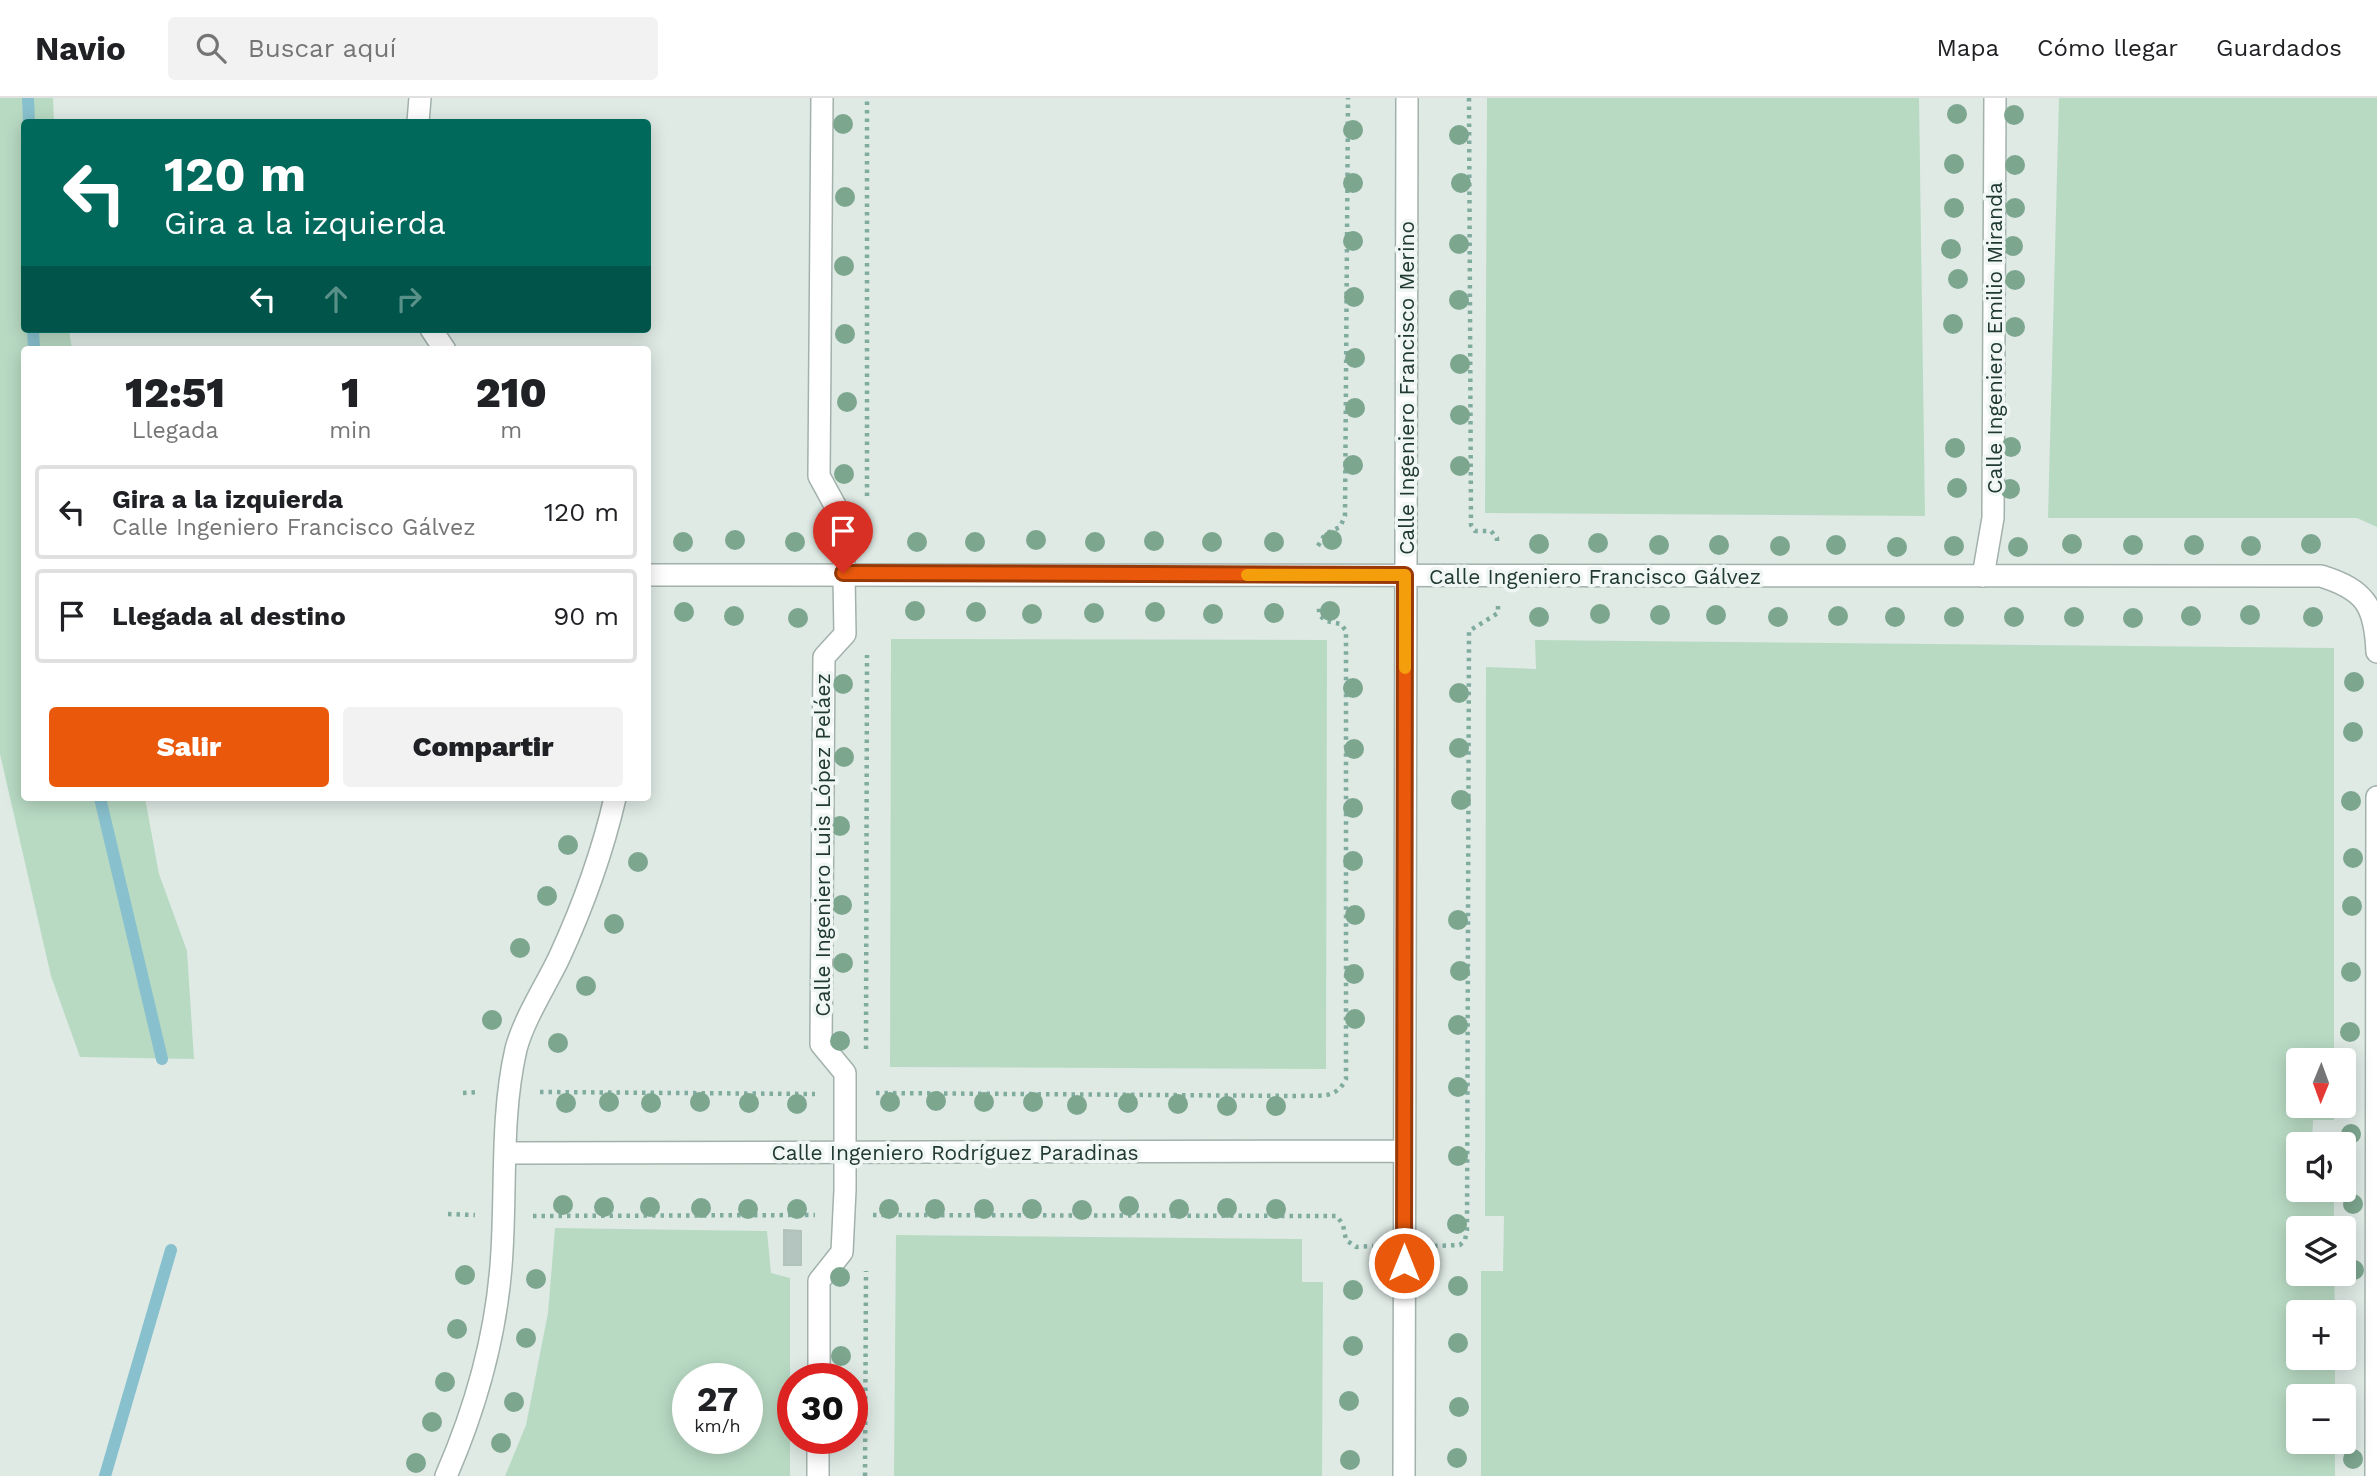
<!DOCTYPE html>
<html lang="es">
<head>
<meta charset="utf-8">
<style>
  :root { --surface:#fff; --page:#f2f2f2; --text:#202124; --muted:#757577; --line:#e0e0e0; --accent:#ea580c }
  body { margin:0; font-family:"Work Sans",sans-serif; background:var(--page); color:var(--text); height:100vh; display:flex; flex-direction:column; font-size:26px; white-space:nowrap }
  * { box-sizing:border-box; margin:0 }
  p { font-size:23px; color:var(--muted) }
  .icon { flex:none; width:38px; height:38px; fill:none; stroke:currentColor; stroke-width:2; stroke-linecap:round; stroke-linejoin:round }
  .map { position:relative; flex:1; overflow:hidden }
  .details { position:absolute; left:21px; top:248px; width:630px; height:455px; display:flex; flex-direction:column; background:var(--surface); border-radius:7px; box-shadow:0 4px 18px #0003 }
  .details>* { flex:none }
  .banner { position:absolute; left:21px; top:21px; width:630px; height:214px; border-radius:7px; box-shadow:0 4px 18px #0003; background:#00695c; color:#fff; overflow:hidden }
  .needle { width:46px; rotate:181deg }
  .controls { position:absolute; left:2286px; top:950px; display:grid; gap:14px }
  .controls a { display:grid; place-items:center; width:70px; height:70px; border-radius:7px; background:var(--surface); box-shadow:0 4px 18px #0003; font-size:35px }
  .speed { position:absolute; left:672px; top:1265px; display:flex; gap:14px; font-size:35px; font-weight:700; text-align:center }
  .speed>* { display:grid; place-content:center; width:91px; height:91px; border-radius:50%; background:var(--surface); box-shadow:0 4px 18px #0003; line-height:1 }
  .speed small { font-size:18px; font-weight:400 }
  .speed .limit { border:10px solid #d22; background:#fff; color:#111 }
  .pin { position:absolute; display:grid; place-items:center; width:60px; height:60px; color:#fff; margin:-72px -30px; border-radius:50% 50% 50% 0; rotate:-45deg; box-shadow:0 0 7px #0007 }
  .pin .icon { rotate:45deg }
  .me { position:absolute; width:77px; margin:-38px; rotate:0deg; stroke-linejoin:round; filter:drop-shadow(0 0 5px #0008) }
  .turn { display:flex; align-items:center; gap:24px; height:147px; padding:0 28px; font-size:32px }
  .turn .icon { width:91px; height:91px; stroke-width:2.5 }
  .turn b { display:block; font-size:49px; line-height:60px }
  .lanes { display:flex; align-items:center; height:66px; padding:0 28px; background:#0003; justify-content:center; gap:35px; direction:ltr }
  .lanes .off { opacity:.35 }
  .eta { display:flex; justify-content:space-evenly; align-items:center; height:119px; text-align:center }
  .eta b { font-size:42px; font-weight:800; line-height:49px }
  .button { display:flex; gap:14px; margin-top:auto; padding:14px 28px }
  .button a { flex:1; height:80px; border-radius:7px; background:var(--accent); color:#fff; font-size:28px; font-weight:800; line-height:80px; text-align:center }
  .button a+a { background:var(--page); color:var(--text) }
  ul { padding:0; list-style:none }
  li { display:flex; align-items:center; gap:21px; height:94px; margin:0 14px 10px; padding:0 14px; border:4px solid var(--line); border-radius:7px }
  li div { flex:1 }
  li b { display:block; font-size:26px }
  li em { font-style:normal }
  header { display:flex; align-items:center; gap:42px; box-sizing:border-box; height:98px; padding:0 35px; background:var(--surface); border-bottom:2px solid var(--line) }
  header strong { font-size:33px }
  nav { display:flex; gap:38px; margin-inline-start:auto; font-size:24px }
  .search { width:490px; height:63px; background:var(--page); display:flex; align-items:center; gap:18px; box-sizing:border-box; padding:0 24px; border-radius:7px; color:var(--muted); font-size:26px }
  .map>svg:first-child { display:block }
  .green { fill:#b8dac3; fill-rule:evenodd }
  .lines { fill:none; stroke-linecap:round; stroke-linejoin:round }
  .stream { stroke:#88c0cd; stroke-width:12 }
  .building { fill:#b4c4be; stroke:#b2c3bc; stroke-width:2 }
  .pedestrian-casing { stroke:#a2b1ac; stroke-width:24 }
  .minor-casing { stroke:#a2b1ac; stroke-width:24 }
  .path { stroke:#80aca0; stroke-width:4.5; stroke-dasharray:3.5 5; stroke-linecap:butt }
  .pedestrian { stroke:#fff; stroke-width:21 }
  .minor { stroke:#fff; stroke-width:21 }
  .tree { fill:#7da68f }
  .route-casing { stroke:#983908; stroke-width:18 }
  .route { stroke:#ea580c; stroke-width:12 }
  .slow { stroke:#f59e0b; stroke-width:12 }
  .labels { text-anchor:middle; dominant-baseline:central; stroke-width:7; stroke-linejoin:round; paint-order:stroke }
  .street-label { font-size:21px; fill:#213933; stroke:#eff6f3 }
</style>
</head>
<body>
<header>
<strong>Navio</strong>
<div class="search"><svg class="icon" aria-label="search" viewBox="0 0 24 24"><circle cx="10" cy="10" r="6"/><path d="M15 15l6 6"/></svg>Buscar aquí</div>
<nav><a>Mapa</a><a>Cómo llegar</a><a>Guardados</a></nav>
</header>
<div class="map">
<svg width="2377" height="1378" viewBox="0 0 2377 1378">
  <rect width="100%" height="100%" fill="#dfeae5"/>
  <path class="green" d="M0 0H53L54 24H24V231H69L72 252H24V700H145L159 776 187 853 194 961 80 959 51 878 0 656Z
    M1487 0H1919L1925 418 1485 415Z
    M2059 0H2377V429L2357 420H2048Z
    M891 541 1327 542 1326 971 890 969Z
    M1535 542 2334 550V962H2298V1008H2334V1022H2313L2312 1046H2298V1092H2334V1130H2298V1176H2334L2335 1214H2298V1260H2335V1298H2298V1344H2335V1378H1481V1173H1503L1504 1118H1485L1486 569 1536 571Z
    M555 1130 767 1133 771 1175 790 1180V1378H505L526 1327 548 1215ZM747 1281V1340H688V1281Z
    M896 1137 1302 1141V1184H1323L1322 1378H894Z"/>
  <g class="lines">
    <path class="stream" d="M28 0 29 24
      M33 231 34 252
      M100 700 162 961
      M105 1378 171 1152"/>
  </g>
  <path class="building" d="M784 1132 801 1133V1167H784Z"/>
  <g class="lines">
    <defs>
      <path id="pedestrian" d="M1983 478 1993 420 1995 0
        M819 1281V1183L842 1154 845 1092V975L821 946 824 559 845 536 843 422 819 378 822 0
        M818 1378V1340"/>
      <path id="minor" d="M418 24 420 0
        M431 231 445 252
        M648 477 2321 478C2366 492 2375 508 2377 554
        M506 1055 1404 1053
        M446 1378C477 1307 498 1230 502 1153 506 1087 501 1016 516 951 524 921 545 889 559 860 583 808 602 756 615 700
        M1404 1378 1407 0
        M2376 1378 2377 699"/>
    </defs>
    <use href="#pedestrian" class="pedestrian-casing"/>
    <use href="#minor" class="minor-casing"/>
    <path class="path" d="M1469 0 1471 427 1475 433H1491L1497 440V447
      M867 398V0
      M1318 448 1325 436 1340 429 1345 418 1348 0
      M866 951 867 557
      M540 994 815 996
      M463 995 479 994
      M876 995 1298 998C1319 997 1336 1002 1346 981V533L1341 526 1326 523 1319 517V509
      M448 1116 475 1117
      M873 1117 1337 1118 1343 1127 1346 1142 1356 1149 1373 1148
      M533 1118 815 1117
      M1434 1148 1460 1147 1465 1142 1467 1132 1469 533 1498 515V508
      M865 1378 866 1173"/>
    <use href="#pedestrian" class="pedestrian"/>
    <use href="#minor" class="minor"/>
  </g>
  <g class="tree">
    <circle cx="1957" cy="16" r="10"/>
    <circle cx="2014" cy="17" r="10"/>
    <circle cx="843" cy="26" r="10"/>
    <circle cx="1353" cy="32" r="10"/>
    <circle cx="1459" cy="37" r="10"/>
    <circle cx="1954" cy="66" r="10"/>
    <circle cx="2015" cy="67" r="10"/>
    <circle cx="1353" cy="85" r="10"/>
    <circle cx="1461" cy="85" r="10"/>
    <circle cx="845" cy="99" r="10"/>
    <circle cx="1954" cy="110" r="10"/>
    <circle cx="2015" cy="110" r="10"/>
    <circle cx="1353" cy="143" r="10"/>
    <circle cx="1459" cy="146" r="10"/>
    <circle cx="2013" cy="148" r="10"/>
    <circle cx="1951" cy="151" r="10"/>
    <circle cx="844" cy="168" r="10"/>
    <circle cx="1958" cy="181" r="10"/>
    <circle cx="2015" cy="182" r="10"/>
    <circle cx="1354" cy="199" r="10"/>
    <circle cx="1459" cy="202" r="10"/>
    <circle cx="1953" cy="226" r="10"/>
    <circle cx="2015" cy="229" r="10"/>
    <circle cx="845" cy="236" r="10"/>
    <circle cx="1355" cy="260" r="10"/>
    <circle cx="1460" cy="266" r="10"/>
    <circle cx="847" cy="304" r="10"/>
    <circle cx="1355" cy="310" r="10"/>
    <circle cx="1460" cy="317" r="10"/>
    <circle cx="2011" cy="349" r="10"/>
    <circle cx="1955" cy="350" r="10"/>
    <circle cx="1353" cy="367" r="10"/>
    <circle cx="1460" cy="368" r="10"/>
    <circle cx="844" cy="376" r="10"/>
    <circle cx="1957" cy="390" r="10"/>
    <circle cx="2010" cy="391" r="10"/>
    <circle cx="735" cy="442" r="10"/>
    <circle cx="1036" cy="442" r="10"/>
    <circle cx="1332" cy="442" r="10"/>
    <circle cx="1154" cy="443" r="10"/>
    <circle cx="683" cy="444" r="10"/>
    <circle cx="795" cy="444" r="10"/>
    <circle cx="917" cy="444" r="10"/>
    <circle cx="975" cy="444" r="10"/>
    <circle cx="1095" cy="444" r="10"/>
    <circle cx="1212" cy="444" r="10"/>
    <circle cx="1274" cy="444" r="10"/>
    <circle cx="1598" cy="445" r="10"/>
    <circle cx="1539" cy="446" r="10"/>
    <circle cx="2072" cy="446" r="10"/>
    <circle cx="2311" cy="446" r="10"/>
    <circle cx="1659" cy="447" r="10"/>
    <circle cx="1719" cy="447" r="10"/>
    <circle cx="1836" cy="447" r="10"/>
    <circle cx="2133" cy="447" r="10"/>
    <circle cx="2194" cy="447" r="10"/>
    <circle cx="1780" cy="448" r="10"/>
    <circle cx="1954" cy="448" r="10"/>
    <circle cx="2251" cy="448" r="10"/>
    <circle cx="1897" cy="449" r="10"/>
    <circle cx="2018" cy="449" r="10"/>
    <circle cx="915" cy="513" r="10"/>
    <circle cx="1330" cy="513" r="10"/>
    <circle cx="684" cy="514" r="10"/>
    <circle cx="976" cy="514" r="10"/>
    <circle cx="1155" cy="514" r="10"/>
    <circle cx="1094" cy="515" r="10"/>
    <circle cx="1274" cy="515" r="10"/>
    <circle cx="1032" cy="516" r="10"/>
    <circle cx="1213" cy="516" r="10"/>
    <circle cx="1600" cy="516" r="10"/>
    <circle cx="1660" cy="517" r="10"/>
    <circle cx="1716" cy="517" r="10"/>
    <circle cx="2250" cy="517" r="10"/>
    <circle cx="734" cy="518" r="10"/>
    <circle cx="1838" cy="518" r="10"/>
    <circle cx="2191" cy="518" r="10"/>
    <circle cx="1539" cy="519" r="10"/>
    <circle cx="1778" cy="519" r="10"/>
    <circle cx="1895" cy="519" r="10"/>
    <circle cx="1954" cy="519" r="10"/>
    <circle cx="2014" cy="519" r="10"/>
    <circle cx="2074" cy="519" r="10"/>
    <circle cx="2313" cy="519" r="10"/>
    <circle cx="798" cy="520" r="10"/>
    <circle cx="2133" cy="520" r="10"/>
    <circle cx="2354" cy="584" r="10"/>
    <circle cx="843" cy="586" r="10"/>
    <circle cx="1353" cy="590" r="10"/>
    <circle cx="1459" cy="595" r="10"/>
    <circle cx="2353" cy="634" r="10"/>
    <circle cx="1459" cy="650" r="10"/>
    <circle cx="1354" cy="651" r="10"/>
    <circle cx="844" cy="659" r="10"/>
    <circle cx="1461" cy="702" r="10"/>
    <circle cx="2351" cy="703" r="10"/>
    <circle cx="1353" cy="710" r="10"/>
    <circle cx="840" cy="728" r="10"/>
    <circle cx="568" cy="747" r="10"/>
    <circle cx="2353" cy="760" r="10"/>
    <circle cx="1353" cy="763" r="10"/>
    <circle cx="638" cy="764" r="10"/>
    <circle cx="547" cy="798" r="10"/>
    <circle cx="842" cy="807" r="10"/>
    <circle cx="2352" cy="808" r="10"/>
    <circle cx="1355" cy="817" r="10"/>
    <circle cx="1458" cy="822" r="10"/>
    <circle cx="614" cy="826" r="10"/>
    <circle cx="520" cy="850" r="10"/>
    <circle cx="843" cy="865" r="10"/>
    <circle cx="1460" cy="873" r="10"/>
    <circle cx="2351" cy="874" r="10"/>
    <circle cx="1354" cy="876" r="10"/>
    <circle cx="586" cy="888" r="10"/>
    <circle cx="1355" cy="921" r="10"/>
    <circle cx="492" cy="922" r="10"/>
    <circle cx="1458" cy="927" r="10"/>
    <circle cx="2350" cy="934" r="10"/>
    <circle cx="840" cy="943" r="10"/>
    <circle cx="558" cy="945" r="10"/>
    <circle cx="1458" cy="989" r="10"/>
    <circle cx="936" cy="1003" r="10"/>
    <circle cx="609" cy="1004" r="10"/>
    <circle cx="700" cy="1004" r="10"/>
    <circle cx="890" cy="1004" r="10"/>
    <circle cx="984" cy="1004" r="10"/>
    <circle cx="1033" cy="1004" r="10"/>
    <circle cx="566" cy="1005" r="10"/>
    <circle cx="651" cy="1005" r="10"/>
    <circle cx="749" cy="1005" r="10"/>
    <circle cx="1128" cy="1005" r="10"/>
    <circle cx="797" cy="1006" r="10"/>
    <circle cx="1178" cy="1006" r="10"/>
    <circle cx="1077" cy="1007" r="10"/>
    <circle cx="1227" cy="1008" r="10"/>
    <circle cx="1276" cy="1008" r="10"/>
    <circle cx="2351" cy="1036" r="10"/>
    <circle cx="1458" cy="1058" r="10"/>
    <circle cx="2353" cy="1106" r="10"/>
    <circle cx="563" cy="1107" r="10"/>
    <circle cx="1129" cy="1108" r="10"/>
    <circle cx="604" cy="1109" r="10"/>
    <circle cx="650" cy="1109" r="10"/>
    <circle cx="701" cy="1110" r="10"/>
    <circle cx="1227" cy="1110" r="10"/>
    <circle cx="748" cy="1111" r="10"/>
    <circle cx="797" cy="1111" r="10"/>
    <circle cx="889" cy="1111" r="10"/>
    <circle cx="935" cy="1111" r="10"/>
    <circle cx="984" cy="1111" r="10"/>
    <circle cx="1032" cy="1111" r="10"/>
    <circle cx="1179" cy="1111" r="10"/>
    <circle cx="1276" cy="1111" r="10"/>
    <circle cx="1082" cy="1112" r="10"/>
    <circle cx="1457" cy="1126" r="10"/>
    <circle cx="2354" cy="1172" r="10"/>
    <circle cx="465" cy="1177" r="10"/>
    <circle cx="840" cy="1179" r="10"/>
    <circle cx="536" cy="1181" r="10"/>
    <circle cx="1458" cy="1188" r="10"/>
    <circle cx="1353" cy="1192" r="10"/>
    <circle cx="457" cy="1231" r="10"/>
    <circle cx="526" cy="1240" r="10"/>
    <circle cx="1458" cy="1245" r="10"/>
    <circle cx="1353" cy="1248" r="10"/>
    <circle cx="841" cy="1258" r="10"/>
    <circle cx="445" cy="1284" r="10"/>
    <circle cx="1349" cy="1303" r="10"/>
    <circle cx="514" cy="1304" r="10"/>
    <circle cx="1459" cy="1309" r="10"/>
    <circle cx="432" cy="1324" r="10"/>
    <circle cx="501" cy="1345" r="10"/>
    <circle cx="1457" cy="1360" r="10"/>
    <circle cx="2353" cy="1361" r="10"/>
    <circle cx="1350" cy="1362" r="10"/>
    <circle cx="416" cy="1365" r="10"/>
  </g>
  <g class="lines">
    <defs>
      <path id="route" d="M843 475 1405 477 1404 1165"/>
    </defs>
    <use href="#route" class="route-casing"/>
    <use href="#route" class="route"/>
    <path class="slow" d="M1247 477H1405V570"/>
  </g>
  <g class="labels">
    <g class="street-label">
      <text transform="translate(1994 240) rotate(-90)">Calle Ingeniero Emilio Miranda</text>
      <text transform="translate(1406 290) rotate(-90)">Calle Ingeniero Francisco Merino</text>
      <text x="1595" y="478">Calle Ingeniero Francisco Gálvez</text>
      <text transform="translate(822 747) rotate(-90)">Calle Ingeniero Luis López Peláez</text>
      <text x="955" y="1054">Calle Ingeniero Rodríguez Paradinas</text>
    </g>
  </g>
</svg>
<div class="controls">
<a><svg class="needle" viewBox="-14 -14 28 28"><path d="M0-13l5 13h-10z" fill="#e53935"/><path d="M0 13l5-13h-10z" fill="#757577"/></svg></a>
<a><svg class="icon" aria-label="sound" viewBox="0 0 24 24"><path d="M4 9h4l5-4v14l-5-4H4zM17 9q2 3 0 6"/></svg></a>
<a><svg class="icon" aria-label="layers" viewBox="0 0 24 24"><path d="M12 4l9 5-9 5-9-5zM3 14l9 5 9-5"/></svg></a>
<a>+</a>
<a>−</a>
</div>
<div class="speed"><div>27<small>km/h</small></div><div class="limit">30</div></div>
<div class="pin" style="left:843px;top:475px;background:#d93025"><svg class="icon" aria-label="arrive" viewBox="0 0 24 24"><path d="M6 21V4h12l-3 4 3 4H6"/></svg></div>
<svg class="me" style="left:1404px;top:1165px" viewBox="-20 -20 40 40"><circle r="17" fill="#ea580c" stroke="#fff" stroke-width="3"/><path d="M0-11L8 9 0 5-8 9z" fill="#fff"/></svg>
<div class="banner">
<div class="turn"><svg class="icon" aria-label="left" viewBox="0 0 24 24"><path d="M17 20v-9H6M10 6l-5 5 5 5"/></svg><div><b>120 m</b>Gira a la izquierda</div></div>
<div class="lanes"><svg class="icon" aria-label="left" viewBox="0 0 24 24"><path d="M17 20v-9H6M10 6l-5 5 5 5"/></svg><svg class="icon off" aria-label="ahead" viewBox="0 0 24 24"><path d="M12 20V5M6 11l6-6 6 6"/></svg><svg class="icon off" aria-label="right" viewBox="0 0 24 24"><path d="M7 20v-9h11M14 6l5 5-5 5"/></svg></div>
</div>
<section class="details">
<div class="eta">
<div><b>12:51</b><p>Llegada</p></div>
<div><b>1</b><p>min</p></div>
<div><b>210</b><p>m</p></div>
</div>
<ul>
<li><svg class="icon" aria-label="left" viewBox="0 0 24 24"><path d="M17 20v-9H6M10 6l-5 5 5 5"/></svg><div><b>Gira a la izquierda</b><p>Calle Ingeniero Francisco Gálvez</p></div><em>120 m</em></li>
<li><svg class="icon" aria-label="arrive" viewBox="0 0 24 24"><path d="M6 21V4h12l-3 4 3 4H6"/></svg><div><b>Llegada al destino</b></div><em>90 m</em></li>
</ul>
<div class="button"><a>Salir</a><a>Compartir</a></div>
</section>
</div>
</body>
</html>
